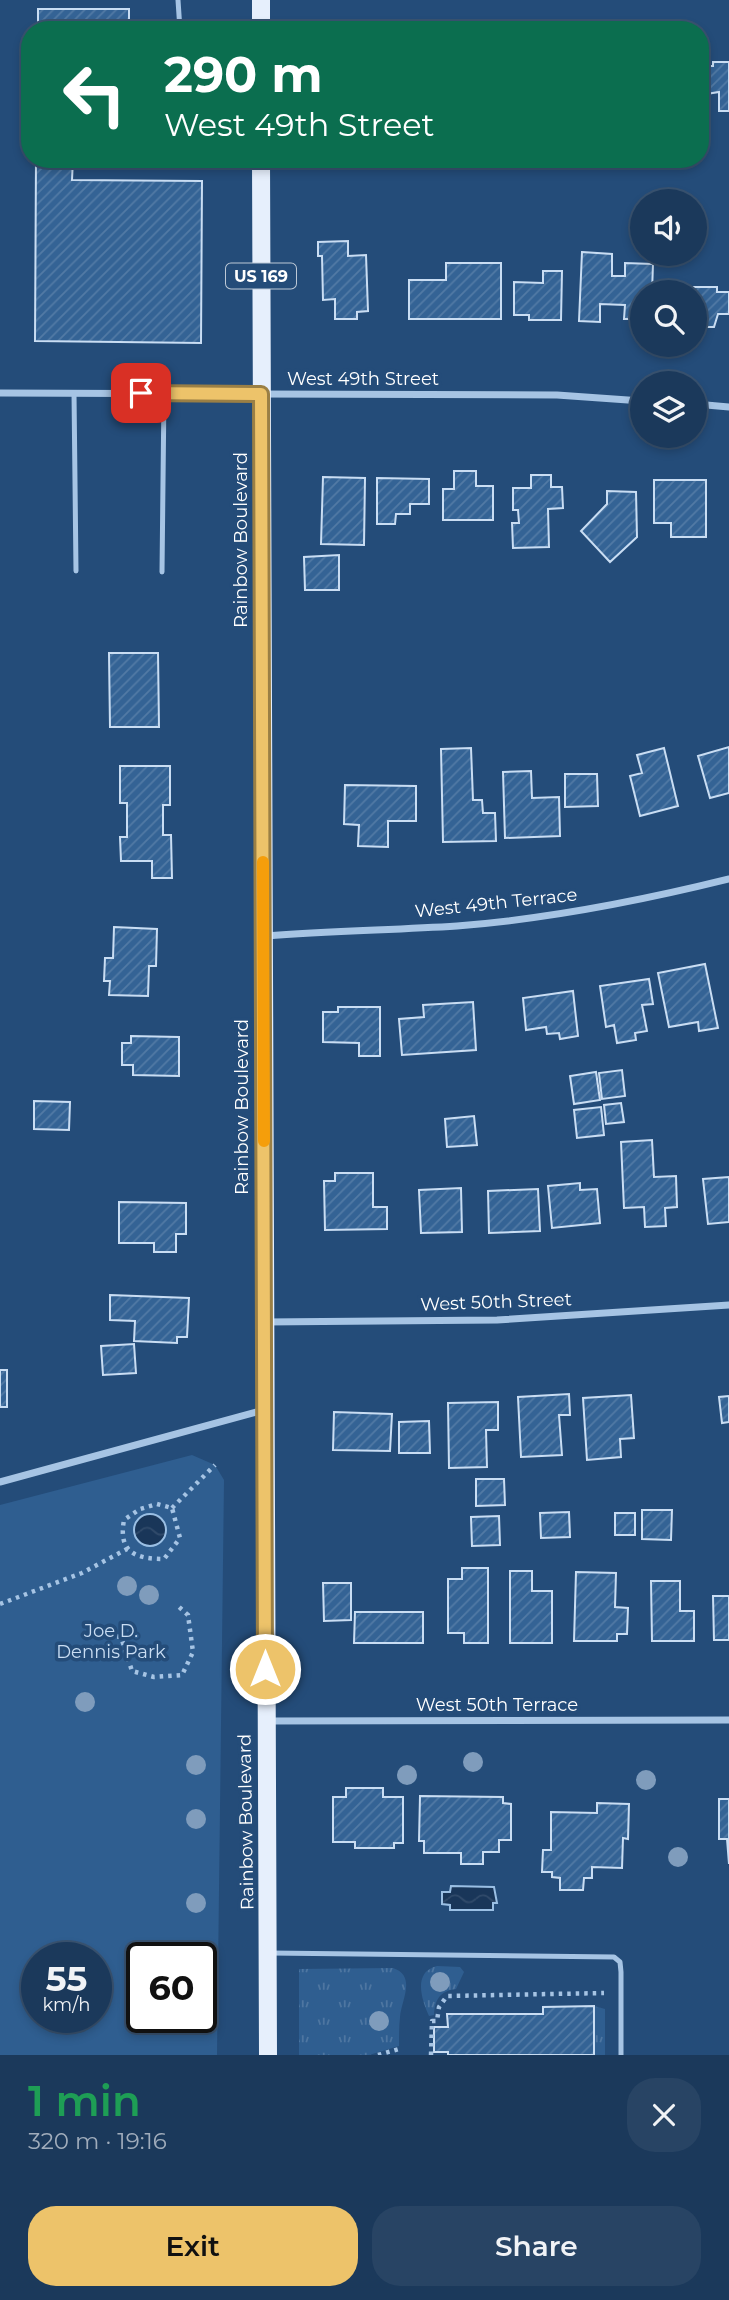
<!DOCTYPE html>
<html lang="en">
<head>
<meta charset="utf-8">
<style>
  :root { --surface:#1b395b; --page:#284464; --text:#f1f3f6; --muted:#a0acbb; --line:#395371; --accent:#edc36a }
  body { margin:0; font-family:Montserrat,sans-serif; background:var(--page); color:var(--text); height:100vh; display:flex; flex-direction:column; font-size:26px; white-space:nowrap }
  * { box-sizing:border-box; margin:0 }
  p { font-size:23px; color:var(--muted) }
  .icon { flex:none; width:38px; height:38px; fill:none; stroke:currentColor; stroke-width:2; stroke-linecap:round; stroke-linejoin:round }
  .map { position:relative; height:2055px; overflow:hidden }
  .sheet { display:flex; flex-direction:column; background:var(--surface); flex:1 }
  .sheet>* { flex:none }
  .banner { position:absolute; left:21px; top:21px; width:688px; height:147px; border-radius:28px; box-shadow:0 4px 10px #0003,0 0 0 2px var(--line); background:#0b6e4f; color:#fff; overflow:hidden }
  .fabs { position:absolute; left:630px; top:189px; display:grid; gap:14px }
  .fabs a { display:grid; place-items:center; width:77px; height:77px; border-radius:50%; background:var(--surface); box-shadow:0 4px 10px #0003,0 0 0 2px var(--line); font-size:35px }
  .speed { position:absolute; left:21px; top:1942px; display:flex; gap:14px; font-size:35px; font-weight:700; text-align:center }
  .speed>* { display:grid; place-content:center; width:91px; height:91px; border-radius:50%; background:var(--surface); box-shadow:0 4px 10px #0003,0 0 0 2px var(--line); line-height:1 }
  .speed small { font-size:18px; font-weight:400 }
  .speed .limit { border:4px solid #111; border-radius:10px; background:#fff; color:#111 }
  .pin { position:absolute; display:grid; place-items:center; width:60px; height:60px; color:#fff; margin:-30px; border-radius:14px; box-shadow:0 4px 10px #0006 }
  .me { position:absolute; width:77px; margin:-38px; rotate:0deg; stroke-linejoin:round; filter:drop-shadow(0 0 5px #0008) }
  .turn { display:flex; align-items:center; gap:24px; height:147px; padding:0 28px; font-size:32px }
  .turn .icon { width:91px; height:91px; stroke-width:2.5 }
  .turn b { display:block; font-size:49px; line-height:60px }
  .round { display:grid; place-items:center; flex:none; width:74px; height:74px; border-radius:28px; background:var(--page) }
  .overview { display:flex; align-items:center; justify-content:space-between; height:119px; padding:0 28px }
  h1 { font-size:42px; font-weight:600; line-height:52px; color:#1e9e55 }
  .primary-button { display:flex; gap:14px; margin-top:auto; padding:14px 28px }
  .primary-button a { flex:1; height:80px; border-radius:28px; background:var(--accent); color:#111; font-size:28px; font-weight:600; line-height:80px; text-align:center }
  .primary-button a+a { background:var(--page); color:var(--text) }
  .map>svg:first-child { display:block }
  .grass { fill:url(#grass-tufts) }
  .park { fill:#2f5e90; fill-rule:evenodd }
  .water { fill:url(#water-waves); stroke:#9abfe4; stroke-width:2 }
  .building { fill:url(#building-hatch); stroke:#c9ddf3; stroke-width:2 }
  .lines { fill:none; stroke-linecap:round; stroke-linejoin:round }
  .path { stroke:#a6c4e4; stroke-width:4.5; stroke-dasharray:3.5 5; stroke-linecap:butt }
  .lane { stroke:#a6c4e4; stroke-width:5 }
  .street { stroke:#a6c4e4; stroke-width:7 }
  .primary { stroke:#e6effc; stroke-width:18 }
  .tree { fill:#7f9cbc }
  .route-casing { stroke:#9a7f45; stroke-width:18 }
  .route { stroke:#edc36a; stroke-width:12 }
  .slow { stroke:#f59e0b; stroke-width:12 }
  .labels { text-anchor:middle; dominant-baseline:central; stroke-width:7; stroke-linejoin:round; paint-order:stroke }
  .shield { fill:#244c79; stroke:#bdc9d7; stroke-width:2 }
  .shield-label { font-size:16px; font-weight:bold; fill:#fff }
  .street-label { font-size:18px; fill:#fff; stroke:#244c79 }
  .park-label { font-size:18px; fill:#c9ddf3; stroke:#244c79 }
</style>
</head>
<body>
<div class="map">
<svg width="729" height="2055" viewBox="0 0 729 2055">
  <defs>
    <pattern id="grass-tufts" width="24" height="20" patternUnits="userSpaceOnUse" patternTransform="scale(1.75)"><rect width="24" height="20" fill="#2f5e90"/><path d="M3 7l-1-3M5 7V3M7 7l1-3M15 17l-1-3M17 17v-4M19 17l1-3" fill="none" stroke="#4e76a1"/></pattern>
    <pattern id="water-waves" width="16" height="10" patternUnits="userSpaceOnUse" patternTransform="scale(1.75)"><rect width="16" height="10" fill="#193659"/><path d="M0 5q4-4 8 0t8 0" fill="none" stroke="#304a6a"/></pattern>
    <pattern id="building-hatch" width="6" height="6" patternUnits="userSpaceOnUse" patternTransform="scale(1.75)"><rect width="6" height="6" fill="#346395"/><path d="M-1 1l2-2M0 6l6-6M5 7l2-2" fill="none" stroke="#527aa5"/></pattern>
  </defs>
  <rect width="100%" height="100%" fill="#244c79"/>
  <path class="grass" d="M437 1966 460 1967 464 1972 456 1989C440 1991 435 1999 434 2015L429 2016C421 1998 413 1972 437 1966Z
    M393 1968C417 1976 401 2001 400 2017 399 2026 399 2036 399 2046L369 2055H299V1969Z
    M594 2006 605 2009V2055H594Z"/>
  <path class="park" d="M192 1455 215 1465 224 1480 217 2055H0V1505ZM37 1958H96V2018H37ZM142 1958H201V2018H142Z"/>
  <path class="water" d="M134 1530a16 16 0 1 1 32 0a16 16 0 1 1-32 0Z
    M451 1886 494 1887 497 1903H493V1910H450V1905L442 1904V1892H450Z"/>
  <path class="building" d="M38 9H129V30H38Z
    M713 62H729V111H719V92L700 95V66H713Z
    M36 159H73L72 180 202 181 201 343 35 341Z
    M348 241V256L366 255 368 311 357 312V319H335V299L323 300 322 256H318V242Z
    M582 252 612 254V276H625V263L653 264 652 292H642V319H624L625 305 600 304V322L579 321Z
    M446 263H501V319H409V280H446Z
    M543 271H562L561 320H529V315H514V282L543 283Z
    M661 287H717V292H729V314H718L714 327H695V292H661Z
    M454 471H476V486H493V520H443V489H454Z
    M531 475H551V487H562L563 508 548 509 549 547 513 548 512 523H519L518 510H513V488H531Z
    M323 477 365 478 364 545 321 544Z
    M377 478 429 479V504H410V514H396L395 524H377Z
    M654 480H706V537H671V523H654Z
    M607 491 636 492 637 537 610 562 581 531 607 504Z
    M339 555V590H305L304 557Z
    M109 653H158L159 727H110Z
    M729 747V793L710 798 698 756Z
    M471 748 473 800H482L483 813H495L496 841 443 842 441 749Z
    M664 748 678 806 640 816 630 776 642 773 637 755Z
    M120 766H170V805H163V835H171L172 878H152V861H121L120 837H127V803H120Z
    M531 771 532 798 559 797 560 836 505 838 503 772Z
    M565 774H597L598 806 565 807Z
    M345 785 416 786V821H388V847L358 846 359 825 344 824Z
    M114 927 157 929 156 966H149L148 996 109 995 110 981H104L105 958H113Z
    M705 964 718 1028 699 1031 698 1022 669 1027 658 973Z
    M649 979 653 1004 642 1005 647 1031 635 1033 636 1040 617 1043 614 1025 606 1027 600 986Z
    M573 991 578 1036 560 1039 559 1033 547 1034 546 1027 526 1030 523 998Z
    M473 1002 476 1050 402 1055 399 1019 424 1017 423 1005Z
    M338 1007H380V1056H359V1043L323 1042V1012H338Z
    M131 1036 179 1037V1076L133 1075V1065H122V1043H131Z
    M622 1070 625 1096 602 1099 599 1073Z
    M596 1072 600 1100 574 1104 570 1076Z
    M34 1101 70 1102 69 1130 34 1129Z
    M621 1103 624 1122 606 1124 604 1105Z
    M601 1107 604 1135 577 1138 574 1110Z
    M474 1116 477 1145 447 1147 445 1119Z
    M652 1140 654 1177 676 1176 677 1207 665 1208 666 1226 645 1227 644 1207 624 1208 621 1142Z
    M335 1173H373V1207H387V1229L325 1230 324 1181H335Z
    M729 1177V1222L708 1224 703 1179Z
    M580 1183V1190L597 1189 600 1223 552 1228 548 1186Z
    M461 1188 462 1232 421 1233 419 1190Z
    M538 1189 540 1231 489 1233 488 1191Z
    M119 1202 186 1203V1234H176V1252H154V1243H119Z
    M110 1295 189 1298 187 1337H177V1343L134 1341 135 1321 110 1320Z
    M134 1344 136 1373 103 1375 101 1346Z
    M0 1370H7V1407H0Z
    M569 1394 570 1415H559L562 1455 521 1457 518 1397Z
    M631 1395 634 1438 620 1439 621 1457 587 1460 583 1398Z
    M729 1396V1422L722 1423 719 1397Z
    M498 1402V1430H486L487 1467 449 1468 448 1403Z
    M334 1412 392 1414 390 1451 333 1450Z
    M429 1421 430 1453H399V1422Z
    M476 1479H504L505 1505 476 1506Z
    M642 1510H672L671 1540 642 1539Z
    M569 1512 570 1537 541 1538 540 1513Z
    M615 1513H635V1535H615Z
    M499 1516 500 1545 472 1546 471 1517Z
    M462 1568H488V1643H464V1633H448V1579H462Z
    M510 1571H532V1591H552V1643H510Z
    M576 1572 616 1573 615 1607 628 1608 627 1634H617V1641H574Z
    M651 1581H680V1611H694V1641H652Z
    M323 1583H351V1620L324 1621Z
    M713 1596H729V1640H714Z
    M355 1612H423V1643H354Z
    M346 1788H383V1797H403V1843H394V1848H355V1842H333V1797H346Z
    M420 1796 503 1797V1803L511 1804V1840H499V1852H483V1864H461V1853H424V1841H419Z
    M719 1799H729V1864L727 1839H719Z
    M597 1803 629 1804 628 1839 623 1838 622 1868 592 1867V1878H584L583 1890H560V1878L552 1877V1872H542L543 1850H551V1812L597 1813Z
    M594 2006V2055H448V2052H434V2027H448L447 2014H543V2007Z"/>
  <g class="lines">
    <path class="path" d="M157 1504 172 1508 180 1538 164 1559C135 1559 118 1552 124 1520L140 1509Z
      M172 1508 215 1465
      M0 1604 82 1573 127 1549
      M92 1633 121 1637 132 1671 154 1677 182 1675 193 1652 188 1615 178 1606
      M378 2055 399 2049
      M431 2055 432 2021H437L439 2007 447 1996 604 1993"/>
    <path class="lane" d="M178 0 180 30
      M74 393 76 571
      M162 572 164 393
      M270 1953 614 1957 620 1962 621 1972V2055"/>
    <path class="street" d="M0 393 557 395 642 401
      M695 404 729 407
      M266 936C329 931 393 930 457 926 549 919 640 901 729 879
      M265 1322 497 1320 729 1305
      M0 1482 264 1410
      M268 1721 729 1720"/>
    <path class="primary" d="M261 0V30
      M261 159 268 2055"/>
  </g>
  <g class="tree">
    <circle cx="127" cy="1586" r="10"/>
    <circle cx="149" cy="1595" r="10"/>
    <circle cx="85" cy="1702" r="10"/>
    <circle cx="473" cy="1762" r="10"/>
    <circle cx="196" cy="1765" r="10"/>
    <circle cx="407" cy="1775" r="10"/>
    <circle cx="646" cy="1780" r="10"/>
    <circle cx="196" cy="1819" r="10"/>
    <circle cx="678" cy="1857" r="10"/>
    <circle cx="196" cy="1903" r="10"/>
    <circle cx="440" cy="1982" r="10"/>
    <circle cx="379" cy="2021" r="10"/>
  </g>
  <g class="lines">
    <defs>
      <path id="route" d="M141 393 261 394 265 1669"/>
    </defs>
    <use href="#route" class="route-casing"/>
    <use href="#route" class="route"/>
    <path class="slow" d="M263 862 264 1141"/>
  </g>
  <g class="labels">
    <rect class="shield" x="226" y="263.5" width="70" height="25" rx="5"/>
    <g class="shield-label">
      <text x="261" y="276">US 169</text>
    </g>
    <g class="street-label">
      <text x="363" y="379">West 49th Street</text>
      <text transform="translate(241 540) rotate(-90)">Rainbow Boulevard</text>
      <text transform="translate(496 903) rotate(-6)">West 49th Terrace</text>
      <text transform="translate(242 1107) rotate(-90)">Rainbow Boulevard</text>
      <text transform="translate(496 1302) rotate(-2)">West 50th Street</text>
      <text x="497" y="1705">West 50th Terrace</text>
      <text transform="translate(246 1822) rotate(-91)">Rainbow Boulevard</text>
    </g>
    <g class="park-label">
      <text x="111" y="1631">Joe D.<tspan x="111" dy="21">Dennis Park</tspan></text>
    </g>
  </g>
</svg>
<div class="fabs">
<a><svg class="icon" aria-label="sound" viewBox="0 0 24 24"><path d="M4 9h4l5-4v14l-5-4H4zM17 9q2 3 0 6"/></svg></a>
<a><svg class="icon" aria-label="search" viewBox="0 0 24 24"><circle cx="10" cy="10" r="6"/><path d="M15 15l6 6"/></svg></a>
<a><svg class="icon" aria-label="layers" viewBox="0 0 24 24"><path d="M12 4l9 5-9 5-9-5zM3 14l9 5 9-5"/></svg></a>
</div>
<div class="speed"><div>55<small>km/h</small></div><div class="limit">60</div></div>
<div class="pin" style="left:141px;top:393px;background:#d93025"><svg class="icon" aria-label="arrive" viewBox="0 0 24 24"><path d="M6 21V4h12l-3 4 3 4H6"/></svg></div>
<svg class="me" style="left:265px;top:1669px" viewBox="-20 -20 40 40"><circle r="17" fill="#edc36a" stroke="#fff" stroke-width="3"/><path d="M0-11L8 9 0 5-8 9z" fill="#fff"/></svg>
<div class="banner">
<div class="turn"><svg class="icon" aria-label="left" viewBox="0 0 24 24"><path d="M17 20v-9H6M10 6l-5 5 5 5"/></svg><div><b>290 m</b>West 49th Street</div></div>
</div>
</div>
<section class="sheet">
<div class="overview"><div><h1>1 min</h1><p>320 m · 19:16</p></div><a class="round"><svg class="icon" aria-label="close" viewBox="0 0 24 24"><path d="M6 6l12 12M18 6L6 18"/></svg></a></div>
<div class="primary-button"><a>Exit</a><a>Share</a></div>
</section>
</body>
</html>
